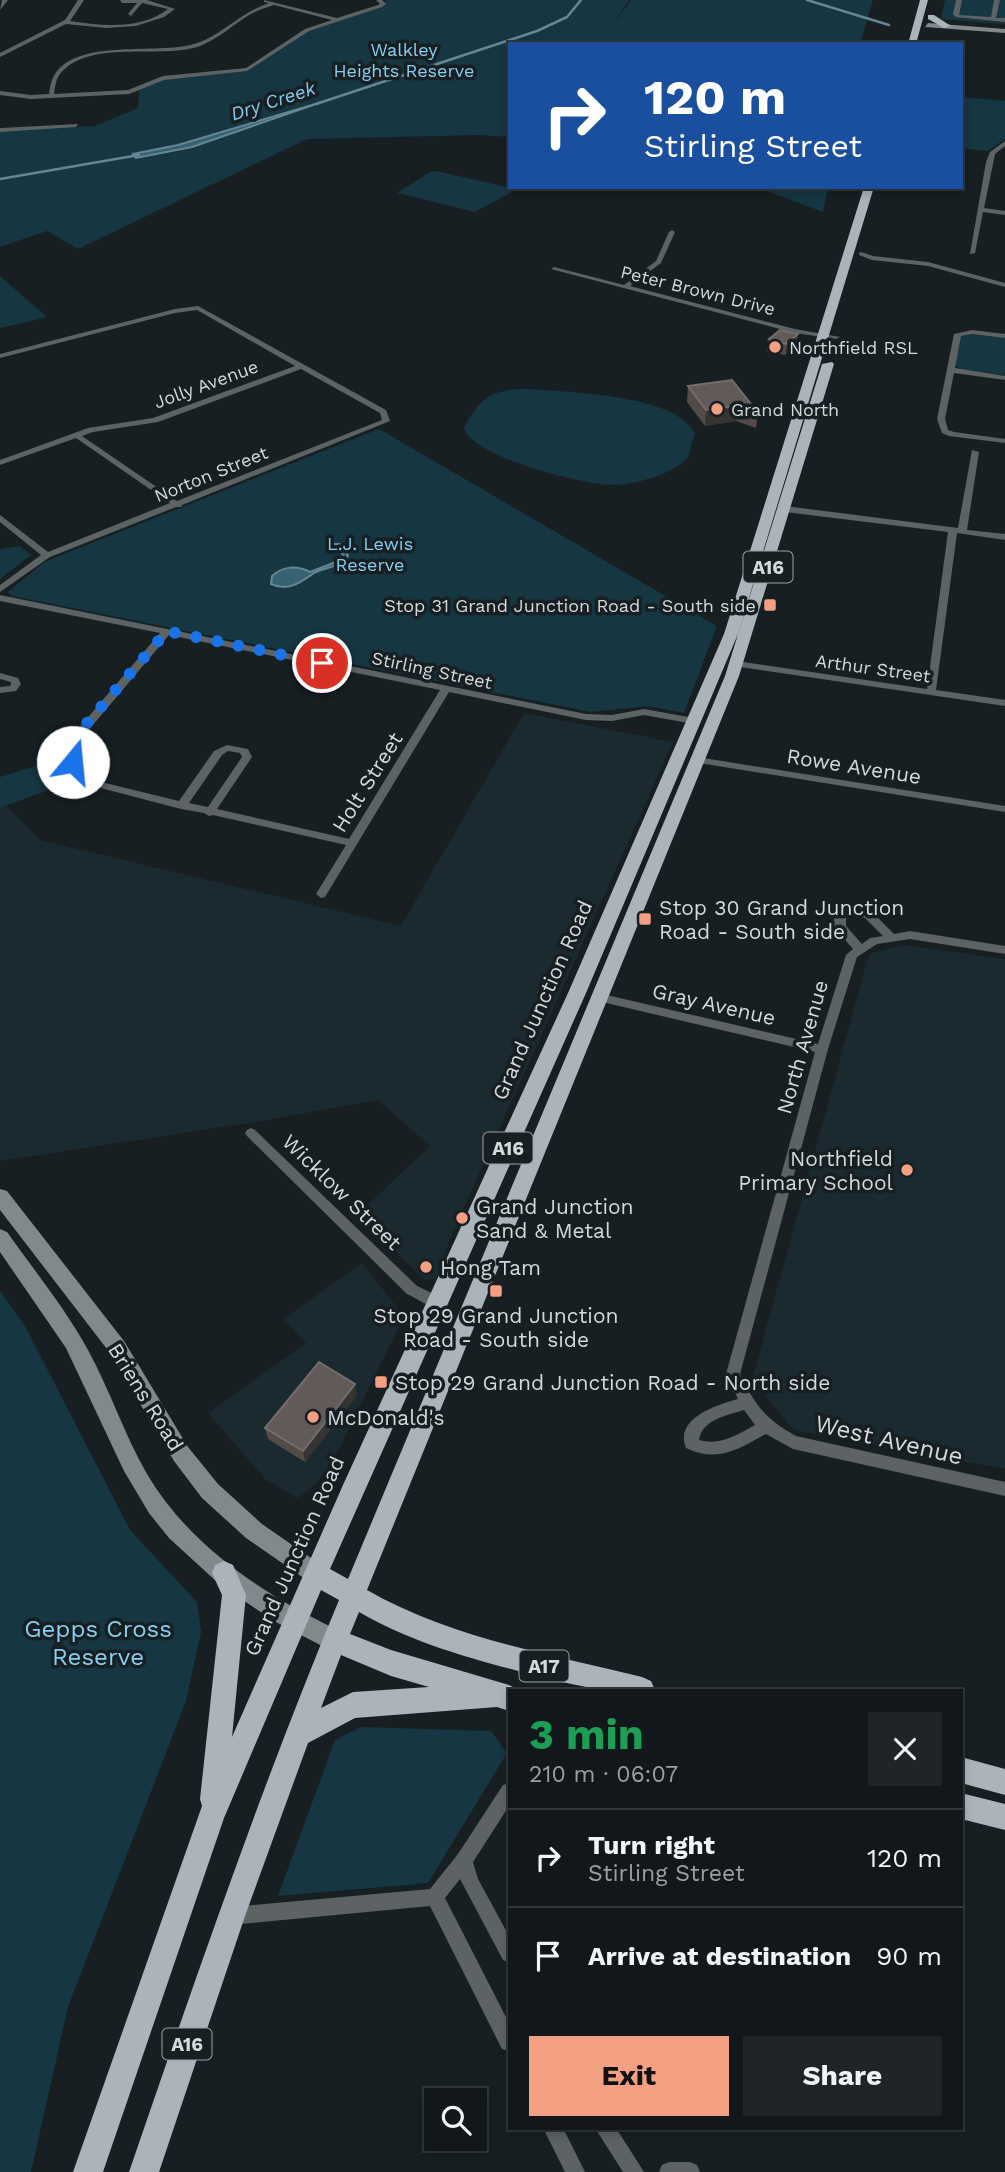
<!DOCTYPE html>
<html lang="en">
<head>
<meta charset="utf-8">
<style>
  :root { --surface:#11171a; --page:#1e2427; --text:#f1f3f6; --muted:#9c9fa2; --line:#303639; --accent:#f39f82 }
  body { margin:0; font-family:"Work Sans",sans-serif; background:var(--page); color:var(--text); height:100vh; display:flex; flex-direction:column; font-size:26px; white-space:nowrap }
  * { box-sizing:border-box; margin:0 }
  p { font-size:23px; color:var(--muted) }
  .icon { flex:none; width:38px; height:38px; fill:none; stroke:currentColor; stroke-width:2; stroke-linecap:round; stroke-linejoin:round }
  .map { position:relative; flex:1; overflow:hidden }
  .details { position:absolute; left:508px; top:1689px; width:455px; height:441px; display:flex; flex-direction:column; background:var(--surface); border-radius:0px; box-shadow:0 4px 10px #0003,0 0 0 2px var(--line) }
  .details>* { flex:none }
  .hud { position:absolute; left:508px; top:42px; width:455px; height:147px; border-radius:0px; box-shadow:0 4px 10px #0003,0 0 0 2px var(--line); background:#1a4fa0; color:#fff; overflow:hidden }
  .fabs { position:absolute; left:424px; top:2088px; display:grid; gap:14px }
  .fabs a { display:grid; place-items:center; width:63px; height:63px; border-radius:0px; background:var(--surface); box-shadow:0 4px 10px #0003,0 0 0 2px var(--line); font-size:35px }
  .pin { position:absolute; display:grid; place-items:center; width:60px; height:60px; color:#fff; margin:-30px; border:4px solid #fff; border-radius:50%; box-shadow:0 2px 7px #0007 }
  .me { position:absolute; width:77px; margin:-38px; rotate:17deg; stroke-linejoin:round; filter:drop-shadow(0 0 5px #0008) }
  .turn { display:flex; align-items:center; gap:24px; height:147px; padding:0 21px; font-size:32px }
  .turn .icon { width:91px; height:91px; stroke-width:2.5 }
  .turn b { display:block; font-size:49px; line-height:60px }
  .round { display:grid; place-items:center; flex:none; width:74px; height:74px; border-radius:0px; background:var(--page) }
  .summary { display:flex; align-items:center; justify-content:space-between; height:119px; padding:0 21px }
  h1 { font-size:42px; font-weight:700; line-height:52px; color:#1e9e55 }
  .primary-button { display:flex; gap:14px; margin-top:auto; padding:14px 21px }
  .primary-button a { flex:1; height:80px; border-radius:0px; background:var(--accent); color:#111; font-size:28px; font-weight:700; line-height:80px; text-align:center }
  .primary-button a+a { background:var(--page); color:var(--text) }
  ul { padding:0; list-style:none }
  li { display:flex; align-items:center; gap:21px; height:98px; padding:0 21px; border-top:2px solid var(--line) }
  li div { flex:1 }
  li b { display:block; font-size:26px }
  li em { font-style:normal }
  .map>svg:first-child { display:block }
  .built { fill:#1a2a30 }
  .green { fill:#163642 }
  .water { fill:#366273; stroke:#658692; stroke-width:2 }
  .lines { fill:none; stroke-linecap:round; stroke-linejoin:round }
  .stream { stroke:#658692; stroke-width:2.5 }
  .minor { fill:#5d6264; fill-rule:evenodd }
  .secondary { fill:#81898c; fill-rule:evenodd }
  .trunk { fill:#aab4ba; fill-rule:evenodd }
  .wall { fill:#544b48 }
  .shaded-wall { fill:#363333 }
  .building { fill:#615a58; stroke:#736e6d; stroke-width:2 }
  .route { stroke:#1a73e8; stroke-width:12; stroke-dasharray:0 21.6 }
  .poi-dot { fill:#f39f82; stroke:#171f23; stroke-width:2.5 }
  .labels { text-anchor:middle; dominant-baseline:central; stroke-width:7; stroke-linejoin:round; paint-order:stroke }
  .far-park-label { font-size:18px; fill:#85d0ef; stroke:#171f23 }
  .far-street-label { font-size:18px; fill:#d3d9dc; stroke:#171f23 }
  .far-poi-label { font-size:18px; fill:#d3d9dc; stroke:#171f23; text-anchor:start }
  .far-water-label { font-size:19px; font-style:italic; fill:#80cbea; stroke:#171f23 }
  .shield { fill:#171f23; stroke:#9ba1a4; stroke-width:2 }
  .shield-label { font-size:19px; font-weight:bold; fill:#d3d9dc }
  .street-label { font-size:21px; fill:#d3d9dc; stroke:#171f23 }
  .poi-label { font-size:21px; fill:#d3d9dc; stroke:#171f23; text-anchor:start }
  .near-street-label { font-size:24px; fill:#d3d9dc; stroke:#171f23 }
  .near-park-label { font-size:24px; fill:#85d0ef; stroke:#171f23 }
</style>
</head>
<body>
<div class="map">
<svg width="1005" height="2172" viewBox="0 0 1005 2172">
  <rect width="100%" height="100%" fill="#171f23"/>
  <path class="built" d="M524 713 673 742 449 1241 436 1279 425 1280 357 1215 430 1146 378 1100 261 1121 0 1161V808L6 805 40 840 401 926Z
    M904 945 1005 959V1469L794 1430 752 1380 869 954Z
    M362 1263 404 1316 337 1453 317 1483 298 1498 265 1479 208 1413 306 1343 283 1319Z"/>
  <path class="green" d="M387 0H629L611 28 631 0H873L860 44H509V137L480 135 307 139 78 249 47 231 0 247V129L95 126 138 108 139 90 160 79 247 69 307 30 382 5Z
    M945 0H1005V24L941 19Z
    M961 97 1005 101V139L988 151 961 148Z
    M436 171 511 188 512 192 475 212 397 193 430 172Z
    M757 187H828L823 212Z
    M0 276 47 317 0 328Z
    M973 334 1005 338V375L963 370 954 365 960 336Z
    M526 389C567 392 675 394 695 433L688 457C675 474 634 485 613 485 583 485 474 458 464 428 479 398 492 389 526 389Z
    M379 429 717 626 684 713 649 706 591 712 12 596 8 592 42 564 54 558Z
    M19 546 31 555 0 579V549Z
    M59 759 72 781 0 808V777Z
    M0 1291 25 1326 130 1530 197 1602 201 1632 186 1701 68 2007 31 2172H0Z
    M361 1727 491 1731 507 1753 428 1883 278 1896 335 1740Z"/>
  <path class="water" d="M322 102 192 147 136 158 133 154 178 145Z
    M335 544H340L348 555 346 561C336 567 323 568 314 573 301 582 289 592 271 584L272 576C283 566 297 565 310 572L341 560 343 555Z"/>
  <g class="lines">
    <path class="stream" d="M807 0 889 25
      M316 104 537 31 567 17 581 0
      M0 179 139 155"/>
    <path class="minor" d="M2 0H8L0 10Z
      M78 0H84L70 21C102 26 141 30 168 9L142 3 131 16 128 14 137 3H122L120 0H147L175 9 164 17 136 26 106 28 66 24 0 57V53L65 20Z
      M264 0 337 18 378 5 380 4 376 0H382L386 4 382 7 309 31 247 71 164 80 129 94 31 99 0 95V91L31 95 49 94C50 87 51 80 55 74 79 38 156 55 194 44 220 37 239 13 269 3L264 2ZM274 5 332 20 305 29 246 68 163 76 128 90 54 94C55 87 56 79 60 74 90 38 160 60 200 46 218 39 233 25 249 15 257 10 266 8 274 5Z
      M956 0H962L959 15 991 17 994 0H1000L996 18H1005V22L956 17 953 14Z
      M78 124 76 127 0 132V128Z
      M1005 141V146L995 154 984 208 1005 211V215L983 212 975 253 970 254 986 162 990 152Z
      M672 230 675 232 661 263 630 286 795 329 840 337 836 339 795 333 551 269 554 267 624 285 656 261 669 232Z
      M861 252 873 256 928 262 1005 283V287L928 266 872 260 859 255V253Z
      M198 306 386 410 390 421 182 505 181 507H176L50 557 0 592V585L41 555 0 522V515L48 552 170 503 76 438 0 465V460L88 428 153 418 295 366 197 310 175 313 0 358V354L175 309ZM301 369 380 413 382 420 177 501 82 436 93 432 158 422Z
      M972 330 1005 334V338L972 334 961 336 955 368 1005 376V380L954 373 945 419 948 430 954 432 1005 439V443L949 436 942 433 937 419 954 334Z
      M972 450 979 452 967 530 1005 534V540L957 533 936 690 1005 700V706L733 666 731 664 736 661 927 689 948 532 785 512 781 509 785 506 958 528Z
      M0 595 586 714 612 715 644 709 694 718 699 721 694 724 644 715 612 721 586 720 449 692 325 897 321 898 316 894 346 845 213 815 209 816 204 813 181 809 93 786 73 771 68 762 72 736 160 633 0 601ZM169 635 440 690 349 839 217 809 252 757 248 749 227 745 214 751 179 801 101 782 81 767 78 762 81 739ZM228 751 240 753 242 757 208 807 189 803 222 755Z
      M0 673 18 678 21 684 16 691 0 693V687L10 686 11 684V682L0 679Z
      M697 757 1005 806V812L693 762V758Z
      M846 907 872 912 894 934 910 931 1005 946V954L910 939 877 944 857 957 828 1049 740 1374C755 1405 765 1419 796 1436L1005 1482V1496L793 1449 766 1434C737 1450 718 1463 686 1448 674 1418 717 1405 738 1399L726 1374 815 1052 598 1001 592 997 598 993 818 1044 846 955 853 949 834 927V916ZM848 915 865 918 883 936 870 938 862 944 846 926V917ZM744 1410 755 1425C737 1435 720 1446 699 1440 702 1420 727 1415 744 1410Z
      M251 1128 255 1130 417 1286 444 1299 446 1303 444 1307C432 1310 418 1299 407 1294L247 1136 245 1133 247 1130Z
      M509 1783V1806L473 1862 478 1879 509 1936V1963L503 1960 460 1879 445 1898 509 2023V2051L502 2049 430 1906 231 1925 225 1922 222 1916 225 1910 231 1907 430 1889 458 1854 503 1785Z
      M543 2128H563L585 2172H565Z
      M595 2128H616L644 2172H623Z
      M669 2162H690L697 2165 700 2172H659L662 2165Z"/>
    <path class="secondary" d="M928 23 1005 29V33L925 27Z
      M0 1189 7 1191 124 1341 188 1447 218 1484 262 1524 324 1567 327 1574 324 1581 316 1585 308 1581 246 1538 202 1498 174 1461 110 1353 0 1210Z
      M0 1229 7 1232C34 1270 65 1308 88 1350 110 1390 124 1434 147 1474 191 1548 266 1596 342 1632L345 1640 342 1648 334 1651 326 1648 272 1620 217 1582 169 1538 149 1513 124 1471 66 1348 0 1252Z"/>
    <path class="trunk" d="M920 0H928L916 44H908Z
      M928 15H934L951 26 944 28 928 19Z
      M864 187H874L738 634 586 993 330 1569 348 1579 725 676 822 364 832 362 834 364 739 676 367 1590C451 1638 549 1654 642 1677L651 1681 655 1690C606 1695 565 1683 518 1671 462 1656 409 1641 359 1612L350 1634 391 1650 509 1685 519 1690H509V1711L497 1707 355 1718 308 1743 245 1916 159 2172H129C195 1980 261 1787 339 1600L321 1590 224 1818 103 2172H73L202 1806 200 1799 222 1595 212 1573 215 1565 224 1561 233 1565 246 1595 232 1737 343 1485 568 993 724 634ZM341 1655 391 1676 429 1687 353 1692 321 1708Z
      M961 1757 1005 1769V1795L961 1783Z
      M961 1793 1005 1804V1830L961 1819Z"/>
  </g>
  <path class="wall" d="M798 334 796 346 785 355 767 351 769 339Z
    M688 386 758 413 756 428 736 421 705 426 687 402Z
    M357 1395 305 1462 268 1439 265 1428Z"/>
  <path class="shaded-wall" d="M798 334 796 346 785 355 787 344Z
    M737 406 736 421 705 426 706 410Z
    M355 1384 357 1395 305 1462 303 1451Z"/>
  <path class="building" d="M780 330 798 334 787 344 769 339Z
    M732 380 758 413 737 406 706 410 688 386Z
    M319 1362 355 1384 303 1451 265 1428Z"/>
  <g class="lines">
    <path class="route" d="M73 762 76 738 87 723 167 631 322 663"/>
  </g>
  <g class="poi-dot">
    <circle cx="775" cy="347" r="7"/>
    <circle cx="717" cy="409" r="7"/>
    <rect x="763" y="598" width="14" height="14" rx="3.5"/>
    <rect x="638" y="912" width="14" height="14" rx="3.5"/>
    <circle cx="907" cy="1170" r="7"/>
    <circle cx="462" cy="1218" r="7"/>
    <circle cx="426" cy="1267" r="7"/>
    <rect x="489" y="1284" width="14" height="14" rx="3.5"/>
    <rect x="374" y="1375" width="14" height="14" rx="3.5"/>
    <circle cx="313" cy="1417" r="7"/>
  </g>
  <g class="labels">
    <g class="far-park-label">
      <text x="404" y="49">Walkley<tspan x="404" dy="21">Heights Reserve</tspan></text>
      <text x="370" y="543">L.J. Lewis<tspan x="370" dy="21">Reserve</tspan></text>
    </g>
    <g class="far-street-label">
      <text transform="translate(698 290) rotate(14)">Peter Brown Drive</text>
      <text transform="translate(206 384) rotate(-20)">Jolly Avenue</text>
      <text transform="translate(211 474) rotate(-22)">Norton Street</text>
      <text transform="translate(873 668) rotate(8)">Arthur Street</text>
      <text transform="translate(432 670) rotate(12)">Stirling Street</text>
    </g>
    <g class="far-poi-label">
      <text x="789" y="347">Northfield RSL</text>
      <text x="731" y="409">Grand North</text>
      <text x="756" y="605" text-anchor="end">Stop 31 Grand Junction Road - South side</text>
    </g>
    <g class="far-water-label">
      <text transform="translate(273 101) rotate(-18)">Dry Creek</text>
    </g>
    <g class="shield">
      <rect x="743.5" y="551.5" width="49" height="31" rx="5"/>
      <rect x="483.5" y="1132.5" width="49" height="31" rx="5"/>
      <rect x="519.5" y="1650.5" width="49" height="31" rx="5"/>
      <rect x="162.5" y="2028.5" width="49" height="31" rx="5"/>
    </g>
    <g class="shield-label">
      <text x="768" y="567">A16</text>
      <text x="508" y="1148">A16</text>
      <text x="544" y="1666">A17</text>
      <text x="187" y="2044">A16</text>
    </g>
    <g class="street-label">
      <text transform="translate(854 766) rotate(9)">Rowe Avenue</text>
      <text transform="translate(367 782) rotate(-58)">Holt Street</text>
      <text transform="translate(542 1000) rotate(-66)">Grand Junction Road</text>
      <text transform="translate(714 1004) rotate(13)">Gray Avenue</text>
      <text transform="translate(802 1047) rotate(-74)">North Avenue</text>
      <text transform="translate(342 1192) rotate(44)">Wicklow Street</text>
      <text transform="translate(146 1397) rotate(58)">Briens Road</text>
      <text transform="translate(294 1556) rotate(-66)">Grand Junction Road</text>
    </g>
    <g class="poi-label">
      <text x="659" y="907">Stop 30 Grand Junction<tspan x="659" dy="24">Road - South side</tspan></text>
      <text x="893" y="1158" text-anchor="end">Northfield<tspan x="893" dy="24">Primary School</tspan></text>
      <text x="476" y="1206">Grand Junction<tspan x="476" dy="24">Sand &amp; Metal</tspan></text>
      <text x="440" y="1267">Hong Tam</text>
      <text x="496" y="1315" text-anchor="middle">Stop 29 Grand Junction<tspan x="496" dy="24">Road - South side</tspan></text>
      <text x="395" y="1382">Stop 29 Grand Junction Road - North side</text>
      <text x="327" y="1417">McDonald's</text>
    </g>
    <g class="near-street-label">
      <text transform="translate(889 1440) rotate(13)">West Avenue</text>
    </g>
    <g class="near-park-label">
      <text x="98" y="1629">Gepps Cross<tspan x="98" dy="28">Reserve</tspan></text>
    </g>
  </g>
</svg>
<div class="fabs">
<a><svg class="icon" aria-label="search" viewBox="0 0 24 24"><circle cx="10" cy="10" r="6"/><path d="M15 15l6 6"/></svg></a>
</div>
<div class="pin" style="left:322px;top:663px;background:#d93025"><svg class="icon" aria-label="arrive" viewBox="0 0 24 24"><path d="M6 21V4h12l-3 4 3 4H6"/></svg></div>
<svg class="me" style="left:73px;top:762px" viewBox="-20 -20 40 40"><circle r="19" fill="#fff"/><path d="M0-13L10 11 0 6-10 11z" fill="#1a73e8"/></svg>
<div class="hud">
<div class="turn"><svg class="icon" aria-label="right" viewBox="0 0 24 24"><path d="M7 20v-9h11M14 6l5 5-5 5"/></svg><div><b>120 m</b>Stirling Street</div></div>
</div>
<section class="details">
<div class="summary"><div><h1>3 min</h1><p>210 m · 06:07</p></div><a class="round"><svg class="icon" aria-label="close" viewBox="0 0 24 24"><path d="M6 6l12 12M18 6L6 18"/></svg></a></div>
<ul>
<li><svg class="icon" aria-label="right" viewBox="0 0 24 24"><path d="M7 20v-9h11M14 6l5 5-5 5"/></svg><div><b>Turn right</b><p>Stirling Street</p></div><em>120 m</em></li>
<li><svg class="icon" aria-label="arrive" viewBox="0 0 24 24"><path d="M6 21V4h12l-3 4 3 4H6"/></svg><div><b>Arrive at destination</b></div><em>90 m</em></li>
</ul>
<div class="primary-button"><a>Exit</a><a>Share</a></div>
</section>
</div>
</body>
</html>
